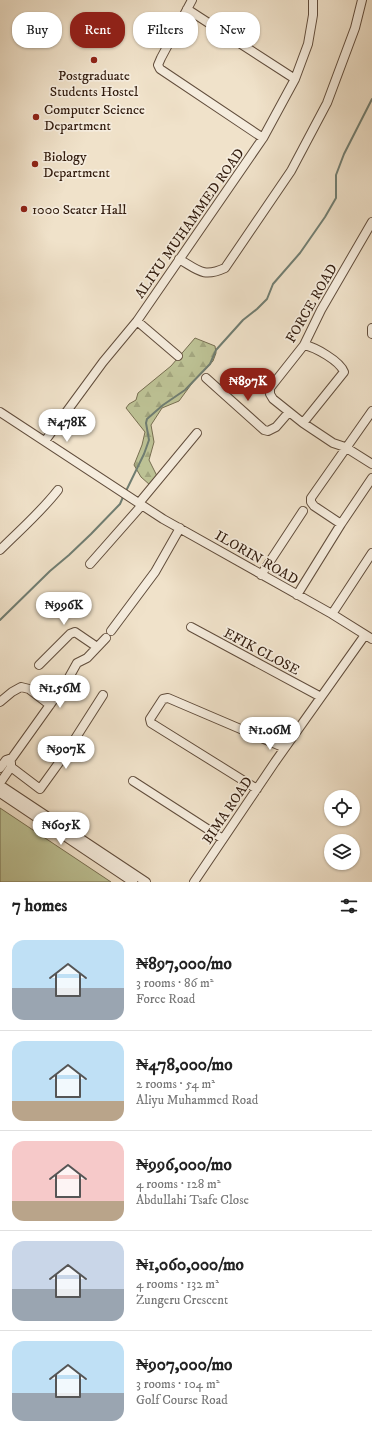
<!DOCTYPE html>
<meta charset="utf-8">
<style>
body{margin:0;font-family:"IM FELL DW Pica",serif;background:#f2f2f2;color:#222;height:100vh;display:flex;flex-direction:column;font-size:15px;white-space:nowrap}
*{box-sizing:border-box;margin:0}
p{font-size:13px;color:#767676}
.icon{flex:none;width:22px;height:22px;fill:none;stroke:currentColor;stroke-width:2;stroke-linecap:round;stroke-linejoin:round}
.map{position:relative;height:882px;overflow:hidden}
.side{display:flex;flex-direction:column;background:#fff;flex:1}
.side>*{flex:none}
.top-card{position:absolute;left:12px;top:12px;width:348px;height:36px;display:flex;gap:8px}
.buttons{position:absolute;left:324px;top:790px;display:grid;gap:8px}
.buttons a{display:grid;place-items:center;width:36px;height:36px;border-radius:50%;background:#fff;box-shadow:0 1px 3px #0004;font-size:20px}
.price{position:absolute;translate:-50% -34px;padding:0 9px;border-radius:14px;background:#fff;color:#222;font-size:13px;line-height:26px;filter:drop-shadow(0 1px 2px #0008)}
.price::after{content:'';position:absolute;left:50%;top:24px;width:12px;height:9px;margin-left:-6px;background:inherit;clip-path:polygon(0 0,100% 0,50% 100%)}
.price.current{background:#8f2418;color:#fff}
ul{padding:0;list-style:none}
li{display:flex;align-items:center;gap:12px;height:100px;padding:0 12px}
li+li{border-top:1px solid #e0e0e0}
li span{display:grid;place-items:center;flex:none;width:112px;height:80px;border-radius:12px;color:#555}
li>.icon{margin-inline-start:auto}
span .icon{width:48px;height:48px;fill:#fffc;stroke-width:1}
li b{font-size:17px}
h2{display:flex;justify-content:space-between;align-items:center;height:48px;padding:0 12px;font-size:17px}
.tag{padding:0 14px;border-radius:16px;background:#fff;box-shadow:0 1px 3px #0004;font-size:14px;line-height:36px}
.tag.current{background:#8f2418;color:#fff}
.map>svg:first-child{display:block}
.green{fill:#bdc295;stroke:#776e51}
.forest{fill:url(#forest-firs);stroke:#776e51}
.lines{fill:none;stroke-linecap:round;stroke-linejoin:round}
.stream{stroke:#707d71;stroke-width:2}
.minor-casing{stroke:#614d3c;stroke-width:10}
.minor{stroke:#f5ecdd;stroke-width:8}
.poi-dot{fill:#8f2418;stroke:#f5ecdd;stroke-width:1.5}
.labels{text-anchor:middle;stroke-width:3.5;stroke-linejoin:round;paint-order:stroke}
.poi-label{font-size:14px;fill:#311b0d;stroke:#f5ecdd;text-anchor:start}
.street-label{font-size:14px;fill:#311b0d;stroke:#f5ecdd}
</style>
<div class="map">
<svg width="372" height="882" viewBox="0 0 372 882">
<defs>
<pattern id="forest-firs" width="22" height="20" patternUnits="userSpaceOnUse"><rect width="22" height="20" fill="#bdc295"/><path d="M5 1l3.5 6h-7zM16 11l3.5 6h-7z" fill="#a3a67f"/></pattern>
</defs>
<rect width="100%" height="100%" fill="#f0e2ca"/>
<filter id="stains"><feTurbulence type="fractalNoise" baseFrequency=".005" numOctaves="4"/><feColorMatrix values="0 0 0 0 .2 0 0 0 0 .09 0 0 0 0 .02 0 0 0 .5 -.17"/></filter>
<radialGradient id="worn" r=".72"><stop offset=".6" stop-color="#630" stop-opacity="0"/><stop offset="1" stop-color="#630" stop-opacity=".3"/></radialGradient>
<path class="green" d="M0 808 111 882H0Z"/>
<path class="forest" d="M195 338 215 346 216 353 213 361 205 370 193 382 179 401 162 408 151 425 154 442 149 460 157 476 150 485 141 477 134 465 142 445 145 432 126 408 129 404 136 400 138 393 171 366Z"/>
<g class="lines">
<path class="stream" d="M126 491 144 454 149 440 146 423 147 419 163 405 185 390 210 364 216 350 243 320 257 309 267 299 273 284 300 253 325 217 336 198V175L344 154 372 99
M0 620 50 571 69 555 91 534 120 504 123 497"/>
<defs>
<path id="minor" d="M192 0 161 58 158 65 160 69 263 138
M187 9 295 79
M372 222 321 310 304 345 270 388V394L273 399 303 423 333 443 345 447 372 464
M179 259C198 270 203 278 225 268L291 171 327 103 355 28 362 0
M137 321 178 356
M372 328V334
M206 378 264 430 268 431 276 427 289 412
M0 412 163 519 332 614 372 639
M303 423 344 372C340 361 315 347 304 345
M45 441 103 362 137 321 263 138 295 79 308 44 313 15V0
M139 503 197 433
M341 524 314 506 311 502V498L372 411
M0 550C20 530 41 512 58 490
M90 564 142 505
M261 575 303 511
M297 595 341 524 372 478
M332 614 372 553
M191 627 321 697
M111 631 155 572 180 528
M39 665 70 634 75 632 97 647
M0 702 12 692 21 687 29 689 50 705
M11 767 40 789 66 753 103 695
M0 768 6 760 12 758 67 681 77 663 87 658 106 638
M133 781 223 839
M0 783 11 767V763
M0 785 146 882
M257 789 151 723 150 719 163 699 168 698 285 748
M0 793 133 882
M194 882 275 762 365 635"/>
</defs>
<use href="#minor" class="minor-casing"/>
<use href="#minor" class="minor"/>
</g>
<g class="poi-dot">
<circle cx="94" cy="60" r="4"/>
<circle cx="36" cy="117" r="4"/>
<circle cx="35" cy="164" r="4"/>
<circle cx="24" cy="209" r="4"/>
</g>
<g class="labels">
<g class="poi-label">
<text x="94" y="80" text-anchor="middle">Postgraduate<tspan x="94" dy="16">Students Hostel</tspan></text>
<text x="44" y="114">Computer Science<tspan x="44" dy="16">Department</tspan></text>
<text x="43" y="161">Biology<tspan x="43" dy="16">Department</tspan></text>
<text x="32" y="214">1000 Seater Hall</text>
</g>
<g class="street-label">
<text transform="translate(189 223) rotate(-55)" y="5">ALIYU MUHAMMED ROAD</text>
<text transform="translate(311 303) rotate(-60)" y="5">FORCE ROAD</text>
<text transform="translate(257 557) rotate(30)" y="5">ILORIN ROAD</text>
<text transform="translate(262 651) rotate(28)" y="5">EFIK CLOSE</text>
<text transform="translate(227 810) rotate(-56)" y="5">BIMA ROAD</text>
</g>
</g>
<rect width="100%" height="100%" filter="url(#stains)"/>
<rect width="100%" height="100%" fill="url(#worn)"/>
</svg>
<div class="buttons">
<a><svg class="icon" aria-label="locate" viewBox="0 0 24 24"><circle cx="12" cy="12" r="6"/><path d="M12 2v4M12 18v4M2 12h4M18 12h4"/></svg></a>
<a><svg class="icon" aria-label="layers" viewBox="0 0 24 24"><path d="M12 4l9 5-9 5-9-5zM3 14l9 5 9-5"/></svg></a>
</div>
<b class="price current" style="left:248px;top:402px">₦897K</b>
<b class="price" style="left:67px;top:443px">₦478K</b>
<b class="price" style="left:64px;top:626px">₦996K</b>
<b class="price" style="left:60px;top:709px">₦1.56M</b>
<b class="price" style="left:270px;top:751px">₦1.06M</b>
<b class="price" style="left:66px;top:770px">₦907K</b>
<b class="price" style="left:61px;top:846px">₦605K</b>
<div class="top-card">
<a class="tag">Buy</a>
<a class="tag current">Rent</a>
<a class="tag">Filters</a>
<a class="tag">New</a>
</div>
</div>
<section class="side">
<h2>7 homes<svg class="icon" aria-label="filters" viewBox="0 0 24 24"><path d="M4 7h16M4 17h16"/><circle cx="9" cy="7" r="2"/><circle cx="15" cy="17" r="2"/></svg></h2>
<ul>
<li><span style="background:linear-gradient(#bfe0f5 60%,#9aa5b1 0)"><svg class="icon" aria-label="home" viewBox="0 0 24 24"><path d="M3 11l9-7 9 7M6 9v11h12V9"/></svg></span><div><b>₦897,000/mo</b><p>3 rooms · 86 m²</p><p>Force Road</p></div></li>
<li><span style="background:linear-gradient(#bfe0f5 75%,#b9a48a 0)"><svg class="icon" aria-label="home" viewBox="0 0 24 24"><path d="M3 11l9-7 9 7M6 9v11h12V9"/></svg></span><div><b>₦478,000/mo</b><p>2 rooms · 54 m²</p><p>Aliyu Muhammed Road</p></div></li>
<li><span style="background:linear-gradient(#f6c9c9 75%,#b9a48a 0)"><svg class="icon" aria-label="home" viewBox="0 0 24 24"><path d="M3 11l9-7 9 7M6 9v11h12V9"/></svg></span><div><b>₦996,000/mo</b><p>4 rooms · 128 m²</p><p>Abdullahi Tsafe Close</p></div></li>
<li><span style="background:linear-gradient(#c9d6e8 60%,#9aa5b1 0)"><svg class="icon" aria-label="home" viewBox="0 0 24 24"><path d="M3 11l9-7 9 7M6 9v11h12V9"/></svg></span><div><b>₦1,060,000/mo</b><p>4 rooms · 132 m²</p><p>Zungeru Crescent</p></div></li>
<li><span style="background:linear-gradient(#bfe0f5 65%,#9aa5b1 0)"><svg class="icon" aria-label="home" viewBox="0 0 24 24"><path d="M3 11l9-7 9 7M6 9v11h12V9"/></svg></span><div><b>₦907,000/mo</b><p>3 rooms · 104 m²</p><p>Golf Course Road</p></div></li>
</ul>
</section>
